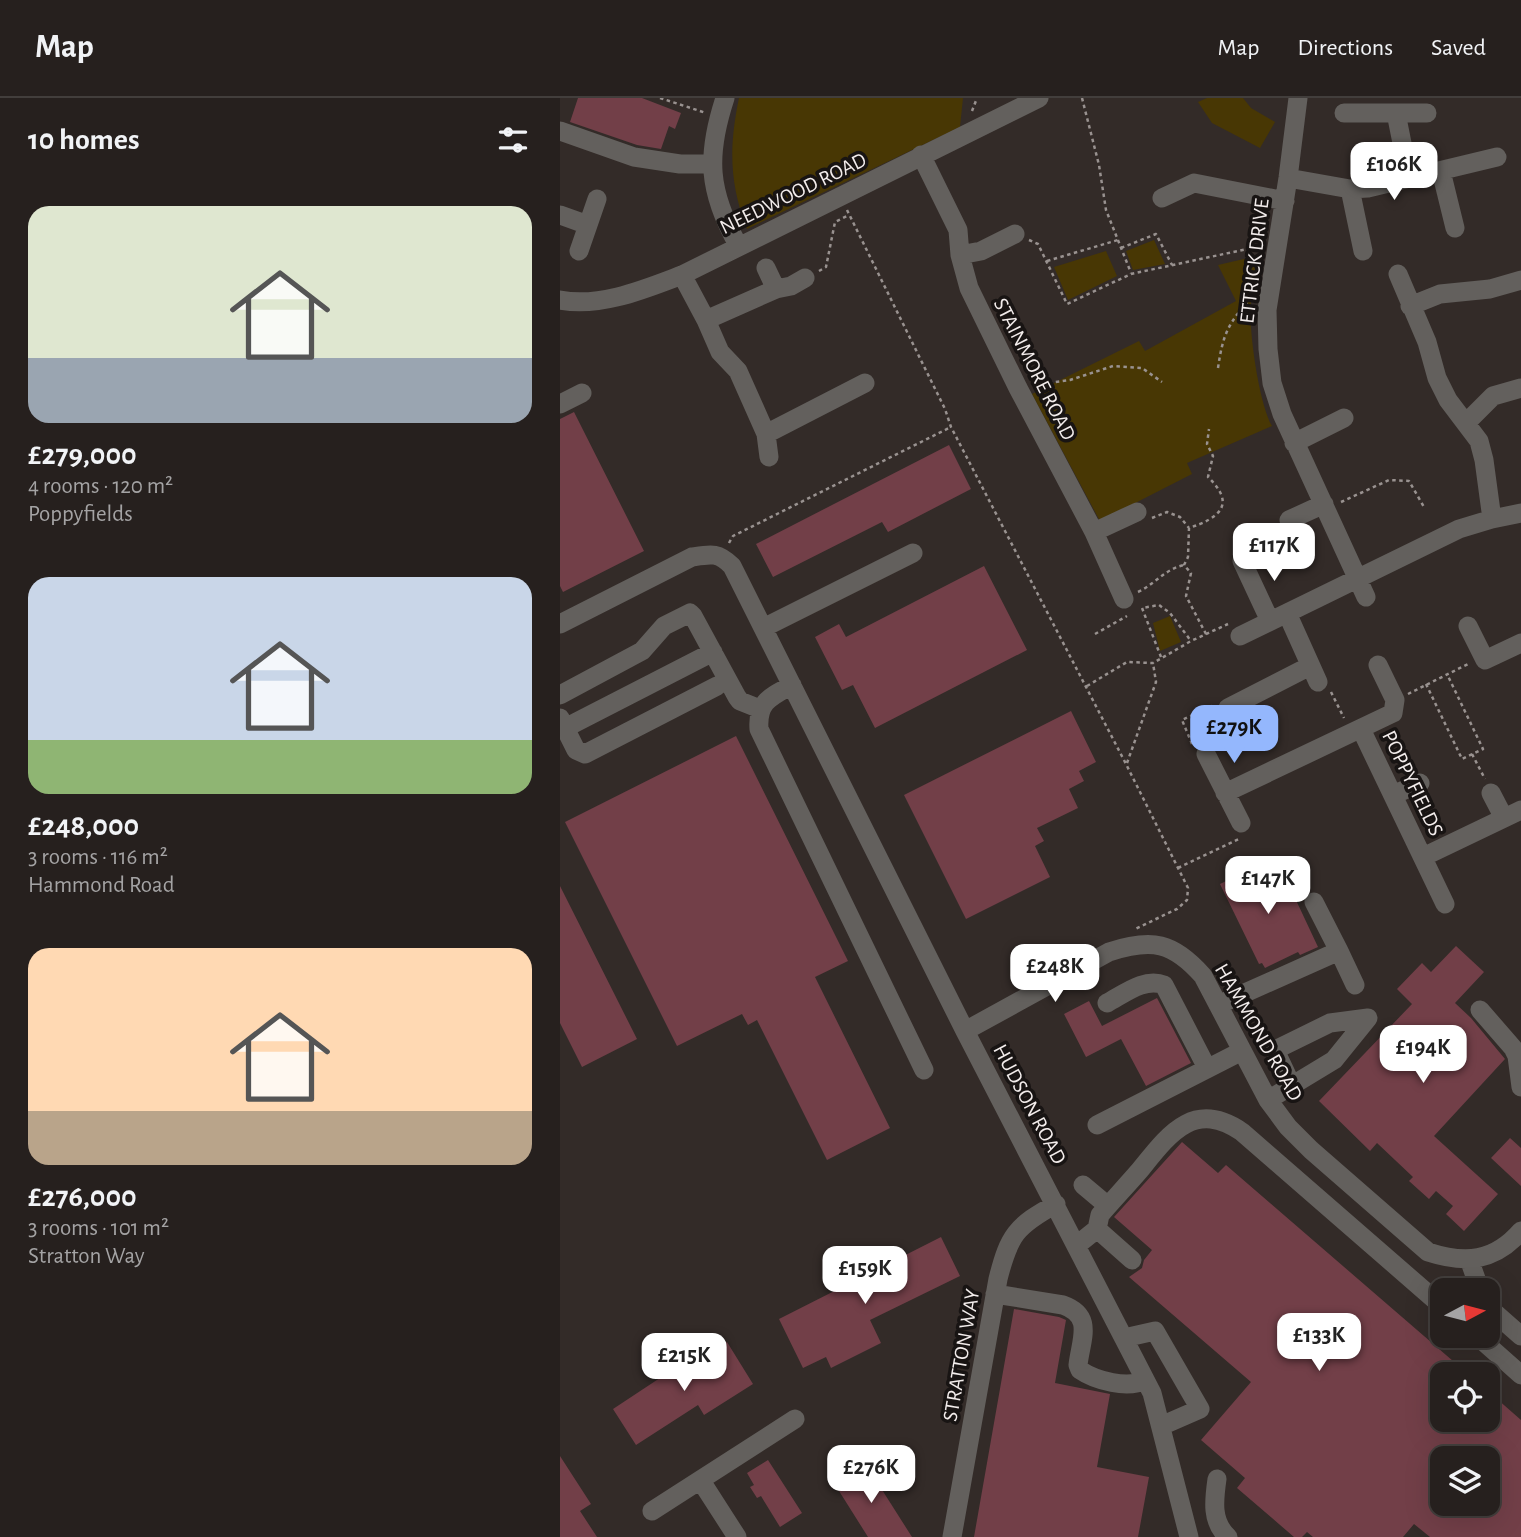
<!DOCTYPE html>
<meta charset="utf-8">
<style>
body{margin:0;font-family:"Alegreya Sans",sans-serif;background:#322d2b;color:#f1f3f6;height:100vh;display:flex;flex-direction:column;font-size:26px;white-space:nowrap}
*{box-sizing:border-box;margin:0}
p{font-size:23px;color:#a4a3a4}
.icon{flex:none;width:38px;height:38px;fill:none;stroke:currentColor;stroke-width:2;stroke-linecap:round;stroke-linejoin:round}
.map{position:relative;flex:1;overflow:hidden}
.panel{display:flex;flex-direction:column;background:#26201e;width:560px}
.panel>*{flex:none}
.needle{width:46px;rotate:83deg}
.tools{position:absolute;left:870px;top:1180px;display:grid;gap:14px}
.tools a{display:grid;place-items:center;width:70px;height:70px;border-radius:14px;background:#26201e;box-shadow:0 7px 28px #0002,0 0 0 2px #423e3c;font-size:35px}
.price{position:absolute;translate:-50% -60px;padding:0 16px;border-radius:14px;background:#fff;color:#222;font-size:23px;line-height:46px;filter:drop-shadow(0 2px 4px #0008)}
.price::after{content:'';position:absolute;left:50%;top:42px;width:21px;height:16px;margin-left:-10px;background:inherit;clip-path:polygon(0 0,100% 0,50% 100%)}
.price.current{background:#94b7fd;color:#111}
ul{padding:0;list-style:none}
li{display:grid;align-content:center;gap:14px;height:371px;padding:0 28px}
li span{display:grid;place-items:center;height:217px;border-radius:21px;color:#555}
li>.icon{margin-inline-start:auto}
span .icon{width:126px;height:126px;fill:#fffc;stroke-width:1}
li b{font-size:30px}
h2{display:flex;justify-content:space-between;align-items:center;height:84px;padding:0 28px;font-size:30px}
header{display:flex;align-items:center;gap:42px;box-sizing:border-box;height:98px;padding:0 35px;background:#26201e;border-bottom:2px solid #423e3c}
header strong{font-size:33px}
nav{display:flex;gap:38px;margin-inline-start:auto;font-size:24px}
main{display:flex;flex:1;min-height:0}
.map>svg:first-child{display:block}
.green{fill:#483704}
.building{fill:#723f48;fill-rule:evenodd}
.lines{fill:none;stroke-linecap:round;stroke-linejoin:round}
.path{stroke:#999290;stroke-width:2.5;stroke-dasharray:3.5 3.5;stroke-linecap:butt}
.minor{stroke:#63605d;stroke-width:19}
.labels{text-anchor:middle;stroke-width:7;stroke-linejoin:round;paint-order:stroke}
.street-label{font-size:21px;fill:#f3edec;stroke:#181413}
</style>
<header>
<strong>Map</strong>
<nav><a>Map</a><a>Directions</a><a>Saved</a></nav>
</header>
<main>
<section class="panel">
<h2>10 homes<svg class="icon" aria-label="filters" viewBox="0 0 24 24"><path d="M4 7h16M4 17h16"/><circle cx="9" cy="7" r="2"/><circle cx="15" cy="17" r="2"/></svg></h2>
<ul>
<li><span style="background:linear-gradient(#dfe7d0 70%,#9aa5b1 0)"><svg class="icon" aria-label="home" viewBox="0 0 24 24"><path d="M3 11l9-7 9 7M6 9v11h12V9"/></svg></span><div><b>£279,000</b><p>4 rooms · 120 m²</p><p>Poppyfields</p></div></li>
<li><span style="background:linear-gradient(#c9d6e8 75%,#8fb573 0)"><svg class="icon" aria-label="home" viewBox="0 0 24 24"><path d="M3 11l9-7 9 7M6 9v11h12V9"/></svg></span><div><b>£248,000</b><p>3 rooms · 116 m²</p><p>Hammond Road</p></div></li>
<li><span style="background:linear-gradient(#ffd9b3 75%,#b9a48a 0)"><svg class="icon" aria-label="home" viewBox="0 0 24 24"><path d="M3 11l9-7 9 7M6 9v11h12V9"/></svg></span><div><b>£276,000</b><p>3 rooms · 101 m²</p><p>Stratton Way</p></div></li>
</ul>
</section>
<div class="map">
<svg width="961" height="1439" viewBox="0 0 961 1439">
<rect width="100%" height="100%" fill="#332b28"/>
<path class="green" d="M179 0H403L400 29 187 131C169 85 169 48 179 0Z
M647 0H683L691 10 715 24 700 50 652 25 638 4Z
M594 142 605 166 573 172 566 153Z
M546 153 557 178 508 202 494 169Z
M701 157C698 173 693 189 691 205 688 230 699 306 712 328L627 365 632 376 540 423 472 296 579 243 585 253 676 203 658 167Z
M610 518 621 544 600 553 593 525Z"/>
<path class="building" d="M18 0H82L121 15 115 31 109 28 101 51 77 47 10 24Z
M14 314 84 453 3 494 0 488V321Z
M389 347 411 391 328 434 322 424 213 479 196 446Z
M424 468 467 552 315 630 293 587 282 592 255 539 279 526 286 539Z
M511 613 536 664 519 673 524 683 509 691 518 710 477 730 484 743 475 748 490 779 406 821 344 697Z
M176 638 288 863 255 879 330 1030 267 1062 197 922 188 927 182 916 117 948 5 724Z
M709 762 729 803 735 800 758 849 740 857 738 854 705 870 702 865 699 866 660 786Z
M0 788 77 941 22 969 0 925Z
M896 848 924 874 895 905 911 920 945 961 874 1038 938 1096 904 1133 886 1116 893 1108 876 1093 869 1101 849 1083 853 1079 817 1045 810 1053 759 1003 852 906 837 891 862 865 871 874Z
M597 900 631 965 586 988 561 941 526 959 504 916 529 903 542 928Z
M950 1040 961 1050V1088L931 1060Z
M622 1044 658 1075 666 1067 908 1276H882V1321H928V1293L961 1322V1439H870L854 1426 843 1439H753L747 1434 742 1439H734L677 1390 685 1380 641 1342 691 1284 569 1179 582 1170 584 1162 592 1152 554 1119ZM882 1360H928V1405H882Z
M381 1139 400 1178 310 1222 321 1245 271 1270 266 1259 243 1270 219 1221Z
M454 1211 499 1219 506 1222 495 1285 550 1296 537 1369 589 1379 578 1439H414Z
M167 1244 193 1286 144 1317 138 1307 76 1347 53 1311 109 1274 111 1278Z
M0 1358 31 1406 20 1413 37 1439H0Z
M208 1362 242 1415 220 1429 201 1398 197 1400 190 1389 194 1387 187 1375Z
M305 1365 352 1439H308L274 1385Z"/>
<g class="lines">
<path class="path" d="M100 0 146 15
M522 0 539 67 546 112 571 175
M412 13 417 0
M287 112 385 311 391 329 566 666 628 790 627 802 617 811 575 831
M469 142 478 146 507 206 571 176 701 148
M561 150 596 136 612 167
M487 163 558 142
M259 173 266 169 275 124 289 117
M658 270C663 236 668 225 692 199
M475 287 510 282 553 268 582 270 602 284
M781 404 829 382 849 383 864 409
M592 420 607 414 620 419 629 430
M169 445 173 438 391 329
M578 494C595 486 605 471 624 467
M535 536 567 518
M646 536 626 498 631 475 624 467 628 459 629 430C659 420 677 407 648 379L653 358 647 346 649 331
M601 559 582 510 599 507 610 515 631 543
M866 586 902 661 923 651 887 576
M527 588 567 564 593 565 631 543 668 526
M771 594 784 620
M848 596 908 566
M632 646 622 622 652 608
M912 656 925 681
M567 665 596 584 593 565
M618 770 679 741"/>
<path class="minor" d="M165 0C146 58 148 93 178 147
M738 0 728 80 707 212 708 251 712 285 722 316 806 499
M784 15H867
M836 15 849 80
M0 33 74 59 120 66H152
M361 57 398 132 400 157 409 190 458 290 534 434 564 501
M881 73 895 130
M728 80 790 91 808 90 937 59
M790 91 803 153
M602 100 634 85 725 103
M0 117 28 127
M19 153 37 101
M400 157 421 153 455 136
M838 176 867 244 877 280 888 302 919 343 924 362 932 421
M122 177 146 222 216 191 206 170
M216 191 231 188 245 180
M0 202C40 210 85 191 122 177L479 0
M850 208 880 196 930 191 961 182
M146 222 160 254 178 273 206 336 305 285
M0 306 22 295
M906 325 933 298 961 290
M206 336 209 359
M734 345 784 320
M729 422 764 406
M534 434 577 414
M682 463 710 523
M727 515 758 584
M0 526 132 459C151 456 158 454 172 468L405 933 592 1295 629 1439
M908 528 925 562 961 545
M203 530 353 455
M680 538 899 431 932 421 961 415
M232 587C210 599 197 604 199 631L364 972
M0 597 82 553 104 528 130 515 133 518 177 599 180 603 200 611
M668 610 750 568
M0 620 5 630 153 554
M5 630 16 652 25 656 157 588
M801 631 885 806
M646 656 681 725
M665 695 833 615 835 602 818 567
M931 695 944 720
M833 697 860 685
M863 759 961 712
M754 804 779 853
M547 905C564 896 585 879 604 887L647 970
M658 907 779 853 795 887
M920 912 953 950 957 958 961 989
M405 933 549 854C592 840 613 844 643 878L708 1002 728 1029 751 1052 868 1154C905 1166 934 1164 961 1133
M708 1002 774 962 808 920 770 925 715 952 732 988
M537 1027 682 953
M523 1087 548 1108
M537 1131 572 1162
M517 1147 537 1131 540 1117C553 1102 567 1087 580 1072 609 1036 634 1001 682 1034L882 1208
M909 1161 920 1192
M435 1196 503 1207C534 1218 521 1241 518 1267L520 1272C536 1283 568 1291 585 1282
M928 1209 961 1238
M916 1237 961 1277
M564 1240 595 1233 640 1311 601 1328
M657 1381C654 1402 651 1424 668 1439
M141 1383 177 1439
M92 1413 235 1321
M392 1439 438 1181C449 1137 456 1128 496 1106"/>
</g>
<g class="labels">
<g class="street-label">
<text transform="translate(233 95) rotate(-26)" y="7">NEEDWOOD ROAD</text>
<text transform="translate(694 163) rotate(-83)" y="7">ETTRICK DRIVE</text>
<text transform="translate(475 271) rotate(63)" y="7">STAINMORE ROAD</text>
<text transform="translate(853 685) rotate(64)" y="7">POPPYFIELDS</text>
<text transform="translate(699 934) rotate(60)" y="7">HAMMOND ROAD</text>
<text transform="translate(470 1006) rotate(62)" y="7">HUDSON ROAD</text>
<text transform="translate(401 1257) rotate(-80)" y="7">STRATTON WAY</text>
</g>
</g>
</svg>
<div class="tools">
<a><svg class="needle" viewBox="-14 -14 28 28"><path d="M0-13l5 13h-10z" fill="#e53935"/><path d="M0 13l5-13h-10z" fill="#a4a3a4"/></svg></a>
<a><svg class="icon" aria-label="locate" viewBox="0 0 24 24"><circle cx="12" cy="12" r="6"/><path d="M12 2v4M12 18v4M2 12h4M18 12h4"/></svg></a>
<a><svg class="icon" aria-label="layers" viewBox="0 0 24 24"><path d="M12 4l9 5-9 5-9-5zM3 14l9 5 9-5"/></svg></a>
</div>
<b class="price" style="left:834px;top:104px">£106K</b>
<b class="price" style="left:714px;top:485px">£117K</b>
<b class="price current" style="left:674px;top:667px">£279K</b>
<b class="price" style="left:708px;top:818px">£147K</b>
<b class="price" style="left:495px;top:906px">£248K</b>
<b class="price" style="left:863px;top:987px">£194K</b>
<b class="price" style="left:305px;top:1208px">£159K</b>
<b class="price" style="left:759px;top:1275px">£133K</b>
<b class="price" style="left:124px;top:1295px">£215K</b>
<b class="price" style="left:311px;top:1407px">£276K</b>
</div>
</main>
